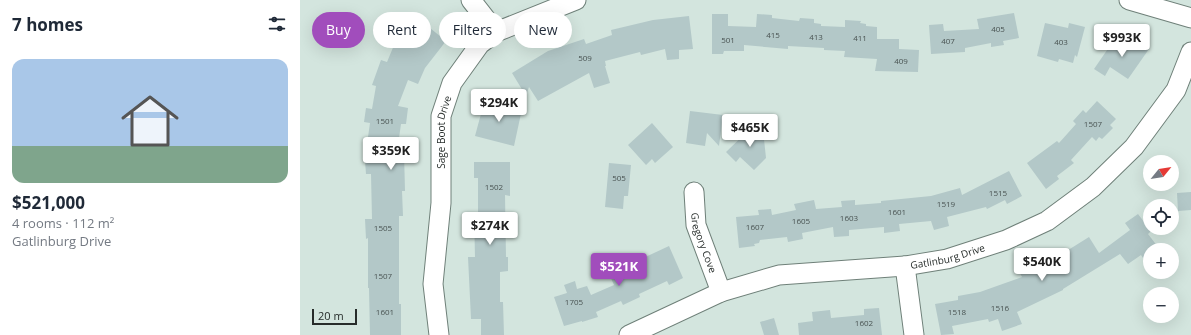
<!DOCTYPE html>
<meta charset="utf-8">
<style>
body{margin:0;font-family:"Open Sans",sans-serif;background:#f6f6f7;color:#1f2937;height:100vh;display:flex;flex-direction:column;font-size:15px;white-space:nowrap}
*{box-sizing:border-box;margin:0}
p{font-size:13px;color:#747a83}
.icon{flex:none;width:22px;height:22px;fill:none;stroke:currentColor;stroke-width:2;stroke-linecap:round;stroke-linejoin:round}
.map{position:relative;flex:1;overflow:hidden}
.sheet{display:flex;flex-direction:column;background:#fff;width:300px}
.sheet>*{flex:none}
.banner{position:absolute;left:12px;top:12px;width:380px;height:36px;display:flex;gap:8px}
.needle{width:26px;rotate:60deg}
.controls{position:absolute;left:843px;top:155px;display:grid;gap:8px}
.controls a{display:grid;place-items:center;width:36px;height:36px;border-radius:50%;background:#fff;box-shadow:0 4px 16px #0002;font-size:20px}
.scale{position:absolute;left:12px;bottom:10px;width:45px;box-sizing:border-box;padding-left:4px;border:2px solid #262c2a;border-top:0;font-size:11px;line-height:14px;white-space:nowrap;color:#262c2a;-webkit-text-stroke:3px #d3e5de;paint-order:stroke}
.price{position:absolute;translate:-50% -34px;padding:0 9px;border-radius:4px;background:#fff;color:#222;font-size:13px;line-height:26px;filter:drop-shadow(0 1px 2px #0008)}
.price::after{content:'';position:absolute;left:50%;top:24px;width:12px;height:9px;margin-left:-6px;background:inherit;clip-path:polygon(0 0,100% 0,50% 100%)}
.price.current{background:#a14dbc;color:#fff}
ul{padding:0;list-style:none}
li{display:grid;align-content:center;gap:8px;height:212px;padding:0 12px}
li span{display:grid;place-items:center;height:124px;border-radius:12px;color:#555}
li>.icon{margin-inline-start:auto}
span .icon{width:72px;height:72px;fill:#fffc;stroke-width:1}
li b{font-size:17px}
h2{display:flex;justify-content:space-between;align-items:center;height:48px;padding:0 12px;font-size:17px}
.tag{padding:0 14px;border-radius:18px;background:#fff;box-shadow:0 4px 16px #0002;font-size:14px;line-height:36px}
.tag.current{background:#a14dbc;color:#fff}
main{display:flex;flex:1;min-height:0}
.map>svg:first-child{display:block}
.building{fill:#b3c8c8}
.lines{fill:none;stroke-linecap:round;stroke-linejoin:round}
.minor-casing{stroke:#6f8079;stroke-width:21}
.minor{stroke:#fff;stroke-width:19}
.labels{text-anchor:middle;stroke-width:3;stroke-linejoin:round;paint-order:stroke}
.number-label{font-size:8px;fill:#495352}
.street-label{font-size:10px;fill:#262c2a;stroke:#d3e5de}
</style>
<main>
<section class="sheet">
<h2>7 homes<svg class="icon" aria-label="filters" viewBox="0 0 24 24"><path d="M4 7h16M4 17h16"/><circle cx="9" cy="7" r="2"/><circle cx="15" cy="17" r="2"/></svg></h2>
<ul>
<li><span style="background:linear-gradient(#a9c7e8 70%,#7fa58c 0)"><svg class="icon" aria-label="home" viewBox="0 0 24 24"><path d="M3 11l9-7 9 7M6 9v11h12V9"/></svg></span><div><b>$521,000</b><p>4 rooms · 112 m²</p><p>Gatlinburg Drive</p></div></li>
</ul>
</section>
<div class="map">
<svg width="891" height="335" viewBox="0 0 891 335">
<rect width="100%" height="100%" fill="#d3e5de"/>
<path class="building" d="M714 13 719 38 703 41 704 45 691 47V43L665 48V52L631 54 629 25 643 24 644 31 679 29 677 19Z
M412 14H428V26L456 27 457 14 472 15V18L499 21 500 18 514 19V23L521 24V26L545 27V20L561 21 560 23 566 24V26L577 27V39H599V49L619 50 618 72 575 71 577 59 544 57 545 51 524 50V48L488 46V49L444 45V51H424L423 54H412Z
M389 16 393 49 379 50V59L367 60 365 49 341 55 340 52 305 61 306 66H305L310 83 294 88 289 73 238 101 229 87 226 96 212 73 248 51 284 39 286 44 312 35 311 30 353 20Z
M108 20 125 34 130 28 146 41 125 68 118 84 108 80 98 106 108 108 106 124H101L97 152H104L105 191H102L103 216H99V304H101V335H70L69 288H68V238L66 239 65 219H72L71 174H66L65 161H71V137H68L70 123 64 122 66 108 72 109 76 86 72 85 81 60 87 62 97 38 95 36Z
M745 23 768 28 769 23 785 27 777 57 775 55 773 63 759 59 758 62 737 56Z
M816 37 831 47 836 40 849 49 828 79 810 67 805 76 794 69Z
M185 99 222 109 214 146 175 136Z
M797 101 816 119 810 125 813 128 802 139 799 137 796 141 792 137 771 160 774 163 757 176 759 179 746 189 727 163 757 141 759 143 776 124 773 121 783 110 786 113Z
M390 111 423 115 419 146 407 133 405 146 386 143Z
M352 123 373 147 355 163 352 159 346 165 328 145Z
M456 123 463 130 466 158 454 170 440 157 436 162 426 152Z
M174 162H210V196L205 195 206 257H208V271L200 272V302H203L204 335H181V319H171L168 257H175L174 212H178V178H174Z
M309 163 331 165 328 196H324L323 209 305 207Z
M709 171 722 196 707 204 705 200 687 209 686 207 647 217 649 226 634 230 631 221 599 224 600 231 584 233V227L549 230V236L534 237 533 227 502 233 503 239 488 242 487 237 460 240 459 243 454 244 455 246 439 248 436 217 459 215 458 210 471 209 472 215 496 210 494 204 514 200 516 209 542 207 541 201 555 200V205L581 203V201L631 196 660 188 662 195Z
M891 192V210L878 211 877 193Z
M838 214 851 231 848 234 858 247 854 250H850V253L843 258 841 255 828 264 820 254 763 289V290L717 312 722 324 702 331 698 319 689 322 688 319 652 326 654 334 641 335 635 304 658 300V296L680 292 722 277 720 273 735 266 739 274 761 263 757 257 789 237 799 253 830 230 825 223Z
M369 246 383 278 369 285 367 281 339 294 340 297 323 305 321 301 296 312 298 317 282 322V321L264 326 254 297 267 293 264 285 275 281 277 289 287 286 291 295 314 285 309 274Z
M579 308 582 335H499L498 323 513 321 512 312 530 310 531 318 564 315V309Z
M474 318 479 335H464L460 322Z"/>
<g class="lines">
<defs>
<g id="minor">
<path d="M171 0 196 32"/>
<path d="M829 0 891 18"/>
<path id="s1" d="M394 192 396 225 421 292"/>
<path d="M605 266 614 335"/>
<path id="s2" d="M139 335 133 284 141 203V116L152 83 180 44 196 32 276 0"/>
<path id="s3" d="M329 335 421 292 479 275 605 266 647 259 706 240 747 221 793 187 834 147 876 90 891 52"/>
</g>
</defs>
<use href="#minor" class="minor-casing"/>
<use href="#minor" class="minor"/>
</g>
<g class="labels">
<g class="number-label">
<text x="698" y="32">405</text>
<text x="473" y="38">415</text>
<text x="516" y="40">413</text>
<text x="560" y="41">411</text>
<text x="428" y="43">501</text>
<text x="648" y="44">407</text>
<text x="761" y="45">403</text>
<text x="285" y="61">509</text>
<text x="601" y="64">409</text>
<text x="85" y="124">1501</text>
<text x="793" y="127">1507</text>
<text x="319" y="181">505</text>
<text x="194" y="190">1502</text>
<text x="698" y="196">1515</text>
<text x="646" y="207">1519</text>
<text x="597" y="215">1601</text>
<text x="549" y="221">1603</text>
<text x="501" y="224">1605</text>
<text x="455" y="230">1607</text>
<text x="83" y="231">1505</text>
<text x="83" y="279">1507</text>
<text x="274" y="305">1705</text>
<text x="700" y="311">1516</text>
<text x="85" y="315">1601</text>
<text x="657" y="315">1518</text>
<text x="564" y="326">1602</text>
</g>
<g class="street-label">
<text dy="4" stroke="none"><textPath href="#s2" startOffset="204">Sage Boot Drive</textPath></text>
<text dy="4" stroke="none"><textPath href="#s1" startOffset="52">Gregory Cove</textPath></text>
<text dy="4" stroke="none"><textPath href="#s3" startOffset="332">Gatlinburg Drive</textPath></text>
</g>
</g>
</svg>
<div class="controls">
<a><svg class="needle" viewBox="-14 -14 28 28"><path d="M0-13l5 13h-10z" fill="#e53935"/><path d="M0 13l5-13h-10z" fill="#747a83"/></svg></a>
<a><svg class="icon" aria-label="locate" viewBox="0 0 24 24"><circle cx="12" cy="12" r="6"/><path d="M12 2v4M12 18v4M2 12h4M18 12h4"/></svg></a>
<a>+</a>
<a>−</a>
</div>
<div class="scale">20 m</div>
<b class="price" style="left:822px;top:58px">$993K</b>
<b class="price" style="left:199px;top:123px">$294K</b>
<b class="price" style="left:450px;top:148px">$465K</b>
<b class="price" style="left:91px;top:171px">$359K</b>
<b class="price" style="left:190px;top:246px">$274K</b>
<b class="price" style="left:742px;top:282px">$540K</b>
<b class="price current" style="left:319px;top:287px">$521K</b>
<div class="banner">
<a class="tag current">Buy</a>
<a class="tag">Rent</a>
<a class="tag">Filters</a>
<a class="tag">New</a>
</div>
</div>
</main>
